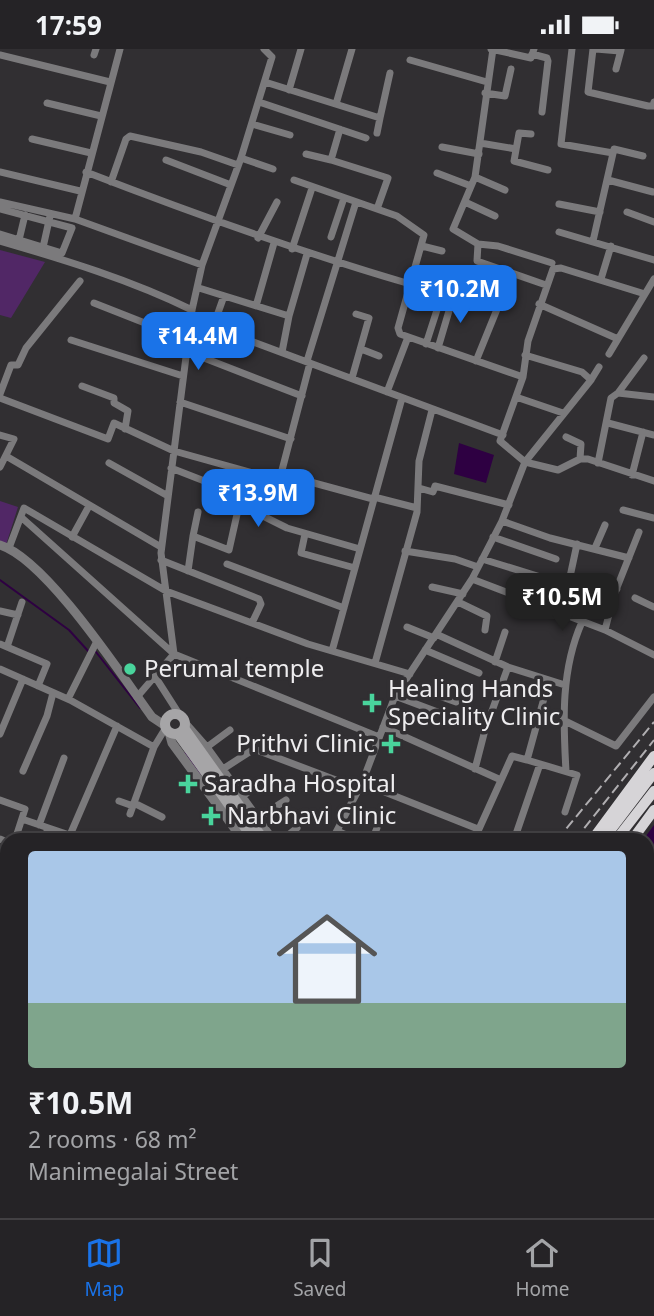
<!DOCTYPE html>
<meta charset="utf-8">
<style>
body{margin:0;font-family:"Noto Sans",sans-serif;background:#2d2b2e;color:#f1f3f6;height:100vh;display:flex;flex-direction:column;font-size:26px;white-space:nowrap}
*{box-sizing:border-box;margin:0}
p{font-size:23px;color:#a3a4a7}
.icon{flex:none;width:38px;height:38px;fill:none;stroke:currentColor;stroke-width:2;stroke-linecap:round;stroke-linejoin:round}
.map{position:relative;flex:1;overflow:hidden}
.drawer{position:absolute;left:0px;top:784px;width:654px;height:385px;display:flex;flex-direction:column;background:#252326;border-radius:21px 21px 0 0;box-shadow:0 4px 10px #0003,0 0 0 2px #424043}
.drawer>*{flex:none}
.price{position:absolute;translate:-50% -60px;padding:0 16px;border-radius:14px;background:#1a73e8;color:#fff;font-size:23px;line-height:46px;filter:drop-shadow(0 2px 4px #0008)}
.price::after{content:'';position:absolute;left:50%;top:42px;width:21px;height:16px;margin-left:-10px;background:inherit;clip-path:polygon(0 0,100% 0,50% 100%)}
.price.current{background:#222;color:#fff}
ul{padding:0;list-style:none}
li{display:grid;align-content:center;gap:14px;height:371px;padding:0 28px}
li+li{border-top:2px solid #424043}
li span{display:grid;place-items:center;height:217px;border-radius:7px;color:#555}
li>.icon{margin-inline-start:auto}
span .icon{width:126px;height:126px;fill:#fffc;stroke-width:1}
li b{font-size:30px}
.status{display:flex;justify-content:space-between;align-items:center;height:49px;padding:0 35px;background:#252326;direction:ltr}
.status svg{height:19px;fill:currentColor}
.tab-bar{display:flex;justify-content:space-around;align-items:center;height:98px;border-top:2px solid #424043;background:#252326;font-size:19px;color:#a3a4a7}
.tab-bar a{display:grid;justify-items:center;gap:4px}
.tab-bar .current{color:#1a73e8}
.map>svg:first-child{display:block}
.green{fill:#512766}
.water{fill:#2e0042}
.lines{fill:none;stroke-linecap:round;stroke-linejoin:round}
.stream{stroke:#2e0042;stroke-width:2}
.minor{stroke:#7b7a7c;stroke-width:7}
.tertiary{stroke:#7b7a7c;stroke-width:9}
.secondary{stroke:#a6a5a7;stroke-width:10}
.trunk{stroke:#d6d4d7;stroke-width:10}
.rail{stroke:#b0aeb1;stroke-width:2;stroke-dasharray:10 5;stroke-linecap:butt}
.poi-dot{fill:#49d49c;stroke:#312f32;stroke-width:2.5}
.labels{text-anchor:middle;stroke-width:7;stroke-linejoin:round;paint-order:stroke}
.poi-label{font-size:24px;fill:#eeedef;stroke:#312f32;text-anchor:start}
</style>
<div class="status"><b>17:59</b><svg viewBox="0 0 49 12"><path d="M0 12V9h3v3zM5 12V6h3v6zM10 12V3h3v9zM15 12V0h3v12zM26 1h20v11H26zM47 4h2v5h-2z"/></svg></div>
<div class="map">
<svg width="654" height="1169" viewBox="0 0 654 1169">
<rect width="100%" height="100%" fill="#312f32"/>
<path class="green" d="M0 201 45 213 11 269 0 266Z
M0 452 18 458 6 496 0 494Z
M164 1162 162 1169H125L98 1163Z"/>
<path class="water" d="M459 394 494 406 486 434 454 425Z
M654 776V886L648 879V791H643Z"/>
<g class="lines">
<path class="stream" d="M0 531 69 581 89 603
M96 603 140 659
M185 704 200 725"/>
<path class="minor" d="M491 0 531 9 534 0
M493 0 475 128 453 180 478 195 477 212 546 236
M572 0 561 95 613 104
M593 0 588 43 648 57H653L654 53
M596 0 620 2
M532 5 547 9 548 12 542 63
M0 6 110 33
M94 6 96 0
M410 11 487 33
M616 20 621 1
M265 33 380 69 390 24
M289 41 301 0
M485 44 505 47 511 20
M259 53 366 89
M47 54 101 67
M336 55 352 0
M252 75 290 86
M340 80 331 111 388 129 377 160
M377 84 380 69
M531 85 519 84 514 112 548 121
M32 90 91 104
M480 94 516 100
M442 98 479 105
M306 105 331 111
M241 109 273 120
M166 111 231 136
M0 123 80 142
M86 123C192 164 300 203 410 235
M437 124 471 137
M475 128 505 141
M294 131 397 167 424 186 398 279 400 285 523 328
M608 131 653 143
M111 133 126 90 130 87 201 103 238 116
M0 153 75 170 202 216
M465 153 495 167
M559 155 600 163
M0 160 72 179 62 204 0 185
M627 163 654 173
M75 170 120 0
M559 183 654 211
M331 188 344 149
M258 189 277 153
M19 191 25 166
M0 192C65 211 131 231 192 261
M593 192 614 100 643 107
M478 195 498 197 552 214
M422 197 442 202
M292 200 312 139
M42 203 50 167
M601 230 611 197
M199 239 289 267 307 205
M224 247 213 278 503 386
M94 254 188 291
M539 255 618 290 654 230
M256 257 274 194
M71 291 183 327
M426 295 446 233
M438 299 454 245
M361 300 379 307
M186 302 302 347
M282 303 289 267
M609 305 618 290
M525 306 582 323 591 331 525 413 558 421 580 410H588L654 432
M307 312 356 153
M476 312 502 248
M310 314 281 425 373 450
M352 329 369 269 356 265
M591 331 599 318
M82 337 114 349V354L128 362 125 380
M387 343 408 288
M618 344 644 309
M0 345 11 316H18L26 299 80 232
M516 348 563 364
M0 349 108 390 114 374 174 402 256 425
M180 353 291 390
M608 374 654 386
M0 386 14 390 0 418
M566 388 581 395 580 410
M6 407 161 498
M109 414 168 447
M598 414 611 349 618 344 654 348
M171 419 230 442 253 462 287 479 360 500
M632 426 643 383
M419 439 433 443 435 437 509 456
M374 448 417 459
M623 461 654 469
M21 468 174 605 379 688
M502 472 550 489 629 509
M305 485 301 504 355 519
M193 487 198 463
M72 488 89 457
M493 488 556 510
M9 499 24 459 166 542 308 595 410 625
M595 499 605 476
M405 502 455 510 478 518
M482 510 547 530
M161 511 259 550 261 555 252 574
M227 515 344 559
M188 522 193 487 229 501 240 452
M573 527 617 540
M472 530 605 581 654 606
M432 538 463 545
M635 549 654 558
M458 553 487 567 485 581
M0 562 18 566
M562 565 577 495
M407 578 434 589
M605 581 614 546 639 483
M436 585 508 618 565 636
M0 595 47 615 38 637
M7 598 22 553
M425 601 479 624
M332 602 402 349
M495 613 505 583
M375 614 417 463 419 412 432 361
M0 620 70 651 154 698
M156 629 179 665
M549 631 527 711 577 726 565 763
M403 634 456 653
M395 647 451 668
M137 648 174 605 161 504 192 261 202 216 241 109 272 8 264 0
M68 650 97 592
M563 671 616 697 654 648
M185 673 207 698 274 791
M383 678 501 731
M0 685 23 630
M207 698 230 681
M223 720 254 700 357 739
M475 720 485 681 508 618
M23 722 47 667 53 644
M566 722C563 671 561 620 582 573
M362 734 478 780
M243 747 266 730
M0 751 25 760 15 791
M119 752 133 757
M134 754 162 768
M130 765 154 698 165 680
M258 769 286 751
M22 770 84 791
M39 776 64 709
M337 782 358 791
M70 786 117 677
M0 790 7 793
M44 791 48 779
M123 791H125
M282 791 297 779
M332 791 362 734 395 647 472 530 502 472 525 413 500 392 523 328 528 292 553 220 561 219 645 245
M372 791 377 779
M474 791 512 707 527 711
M514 791 540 715
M0 838 7 817
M648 945 654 950
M648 977 654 969
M0 978 7 980
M648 998 654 1001
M648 1048 654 1052
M0 1051 7 1029
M0 1090 7 1088
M7 1126 1 1145 7 1151
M39 1162 55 1169
M529 1162 553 1165
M178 1163V1162
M89 1169 92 1162
M163 1169 164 1162
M197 1169 199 1162
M454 1169 460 1162
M471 1169 476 1162
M502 1169 508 1162"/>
<path class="tertiary" d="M0 496C46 510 122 627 152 668L164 676
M169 683 172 694 243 791
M0 1051 7 1054
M648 1129 654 1133
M243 1169 244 1162"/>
<path class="secondary" d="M165 675a10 10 0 1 1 20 0a10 10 0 1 1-20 0Z
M184 679 264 791
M178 685 254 791
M648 1090 654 1093"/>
<path class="trunk" d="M592 791 654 707
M603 791 654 724
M616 791 654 742
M632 791 654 761
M310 1169 315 1162
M334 1169 340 1162
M368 1169 373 1162"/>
<path class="rail" d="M557 791 654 673
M575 791 654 691
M292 1169 297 1162"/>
</g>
<g class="poi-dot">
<circle cx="130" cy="620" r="7"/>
<path d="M368.5 643.5h7v7h7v7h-7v7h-7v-7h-7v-7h7z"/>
<path d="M387.5 684.5h7v7h7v7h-7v7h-7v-7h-7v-7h7z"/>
<path d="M184.5 724.5h7v7h7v7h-7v7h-7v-7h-7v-7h7z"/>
<path d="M207.5 756.5h7v7h7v7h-7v7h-7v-7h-7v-7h7z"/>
</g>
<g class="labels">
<g class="poi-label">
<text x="144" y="628">Perumal temple</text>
<text x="388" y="648">Healing Hands<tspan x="388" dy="28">Speciality Clinic</tspan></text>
<text x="375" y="703" text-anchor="end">Prithvi Clinic</text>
<text x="204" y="743">Saradha Hospital</text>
<text x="227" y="775">Narbhavi Clinic</text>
</g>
</g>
</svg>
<b class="price" style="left:460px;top:276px">₹10.2M</b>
<b class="price" style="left:198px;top:323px">₹14.4M</b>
<b class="price" style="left:258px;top:480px">₹13.9M</b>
<b class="price current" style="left:562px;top:584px">₹10.5M</b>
<section class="drawer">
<ul>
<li><span style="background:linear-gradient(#a9c7e8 70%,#7fa58c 0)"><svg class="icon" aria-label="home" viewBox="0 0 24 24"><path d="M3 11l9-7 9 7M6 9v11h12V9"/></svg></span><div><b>₹10.5M</b><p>2 rooms · 68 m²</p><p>Manimegalai Street</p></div></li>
</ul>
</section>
</div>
<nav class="tab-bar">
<a class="current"><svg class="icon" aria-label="map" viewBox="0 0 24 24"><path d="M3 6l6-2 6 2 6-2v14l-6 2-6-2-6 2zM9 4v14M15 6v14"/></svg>Map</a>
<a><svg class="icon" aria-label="saved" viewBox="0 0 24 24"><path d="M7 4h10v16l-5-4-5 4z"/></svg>Saved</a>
<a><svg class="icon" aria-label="home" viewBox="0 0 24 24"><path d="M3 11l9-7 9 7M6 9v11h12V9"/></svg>Home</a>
</nav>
